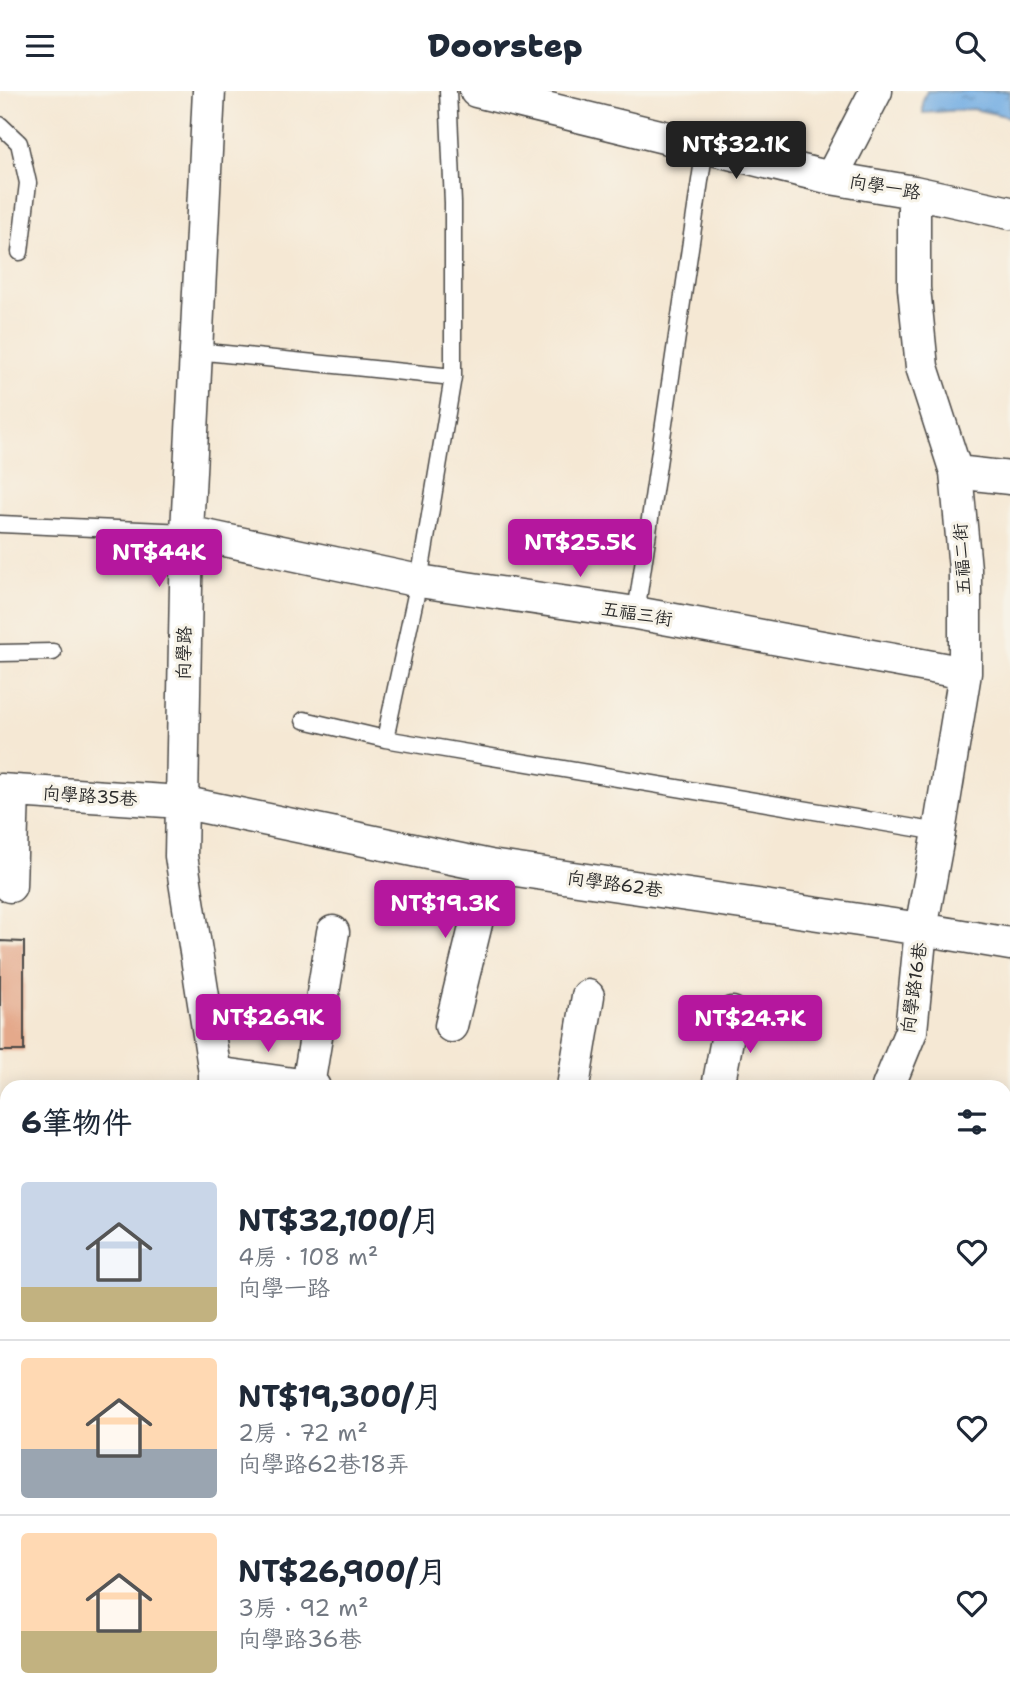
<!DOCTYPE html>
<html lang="zh-TW">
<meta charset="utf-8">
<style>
body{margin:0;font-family:"Shantell Sans","LXGW WenKai TC",sans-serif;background:#f6f6f7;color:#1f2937;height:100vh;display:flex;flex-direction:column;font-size:26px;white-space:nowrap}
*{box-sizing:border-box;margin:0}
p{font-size:23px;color:#747a83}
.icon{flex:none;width:38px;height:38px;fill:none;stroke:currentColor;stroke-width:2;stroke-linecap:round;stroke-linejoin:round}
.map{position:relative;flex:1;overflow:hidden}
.panel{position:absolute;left:0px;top:989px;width:1012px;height:625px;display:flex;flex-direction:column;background:#fff;border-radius:21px 21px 0 0;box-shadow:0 4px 18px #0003}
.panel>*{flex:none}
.price{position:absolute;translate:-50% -60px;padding:0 16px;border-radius:7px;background:#b5179e;color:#fff;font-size:23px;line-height:46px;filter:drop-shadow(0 2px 4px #0008)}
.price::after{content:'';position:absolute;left:50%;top:42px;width:21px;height:16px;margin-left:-10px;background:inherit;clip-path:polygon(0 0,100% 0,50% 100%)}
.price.active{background:#222;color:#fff}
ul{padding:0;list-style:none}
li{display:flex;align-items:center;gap:21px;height:175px;padding:0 21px}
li+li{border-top:2px solid #e0e1e3}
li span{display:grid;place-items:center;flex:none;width:196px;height:140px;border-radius:7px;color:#555}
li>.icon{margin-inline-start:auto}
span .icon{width:84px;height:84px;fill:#fffc;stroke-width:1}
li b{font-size:30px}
h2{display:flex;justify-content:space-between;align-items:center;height:84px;padding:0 21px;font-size:30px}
header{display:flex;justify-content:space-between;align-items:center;height:91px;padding:0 21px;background:#fff;font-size:32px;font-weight:800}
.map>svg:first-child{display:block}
.water{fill:url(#water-ripples);stroke:#4f6c87;stroke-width:2}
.building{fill:#e4a98b}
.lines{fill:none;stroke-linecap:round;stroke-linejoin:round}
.service-casing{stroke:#494744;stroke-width:19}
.minor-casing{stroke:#494744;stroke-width:35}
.tertiary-casing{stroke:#494744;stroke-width:42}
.service{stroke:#fff;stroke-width:16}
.minor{stroke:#fff;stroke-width:32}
.tertiary{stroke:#fff;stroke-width:38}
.labels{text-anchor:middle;stroke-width:6;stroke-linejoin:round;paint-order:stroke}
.street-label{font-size:18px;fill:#2b2b2b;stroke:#f7f3e8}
</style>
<header><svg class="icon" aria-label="menu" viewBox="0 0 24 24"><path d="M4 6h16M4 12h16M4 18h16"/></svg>Doorstep<svg class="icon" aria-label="search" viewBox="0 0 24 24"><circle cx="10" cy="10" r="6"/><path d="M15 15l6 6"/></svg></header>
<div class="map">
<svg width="1010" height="1613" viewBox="0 0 1010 1613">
<defs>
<pattern id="water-ripples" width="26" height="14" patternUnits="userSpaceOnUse" patternTransform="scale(1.75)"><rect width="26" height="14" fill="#73ade3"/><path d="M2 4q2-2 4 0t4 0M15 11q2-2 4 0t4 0" fill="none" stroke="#5f8db8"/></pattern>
</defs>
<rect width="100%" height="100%" fill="#f7f3e8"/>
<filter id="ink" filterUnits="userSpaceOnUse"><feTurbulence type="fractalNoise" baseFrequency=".0143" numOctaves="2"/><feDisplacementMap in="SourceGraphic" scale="14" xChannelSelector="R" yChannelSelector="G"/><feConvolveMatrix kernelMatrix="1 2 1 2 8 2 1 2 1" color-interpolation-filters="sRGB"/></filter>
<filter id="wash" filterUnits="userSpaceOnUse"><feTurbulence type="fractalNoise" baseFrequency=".00686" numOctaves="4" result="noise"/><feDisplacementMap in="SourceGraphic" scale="28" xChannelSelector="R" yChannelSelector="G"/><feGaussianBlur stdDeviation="1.57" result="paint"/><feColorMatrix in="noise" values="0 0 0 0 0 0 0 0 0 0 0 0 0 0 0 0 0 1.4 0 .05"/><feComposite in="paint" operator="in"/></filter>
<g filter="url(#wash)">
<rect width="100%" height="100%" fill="#f5e8d4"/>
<path class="water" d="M927 0H1010V26L973 18 923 22V9Z"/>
<g id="blocks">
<path class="building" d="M0 850 24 851V960H0Z
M133 1606H184L179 1613H129Z
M277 1606H353L347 1613H272Z
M458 1606H533V1613H457Z"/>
</g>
</g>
<g filter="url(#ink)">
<use href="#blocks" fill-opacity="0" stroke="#494744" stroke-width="2"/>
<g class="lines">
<defs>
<path id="service" d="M0 34 19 52 28 92 20 161
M196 260 453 286
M0 433 187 441
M636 522 705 56
M0 562 53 561
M304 629 385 648 939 741
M385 648 419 490 453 286V112L448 0"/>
<path id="minor" d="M209 0 187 441 181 765 215 982V996
M476 0 831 87 914 101 1010 122
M831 87 876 0
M956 381 1010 387
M187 441 419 490 636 522 965 582
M0 699 181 711 490 775 921 838 1010 853
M10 795 13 700
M451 935 490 775
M215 982 314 996
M308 995 333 841
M573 996 588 905
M718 996 732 922
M888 996 911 940 921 838 939 741 965 582V478L956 381 922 276 914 197V101
M1004 1139 1010 1140
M1004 1366 1010 1368
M105 1613 110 1606
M381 1613 382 1606
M546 1613V1606"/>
<path id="tertiary" d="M0 1435 7 1437
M898 1606 908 1613"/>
</defs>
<use href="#service" class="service-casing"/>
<use href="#minor" class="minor-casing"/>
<use href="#tertiary" class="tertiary-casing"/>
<use href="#service" class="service"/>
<use href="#minor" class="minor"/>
<use href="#tertiary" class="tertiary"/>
</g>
</g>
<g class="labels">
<g class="street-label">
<text transform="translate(885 96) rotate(10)" y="6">向學一路</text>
<text transform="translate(962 468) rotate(-93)" y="6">五福二街</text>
<text transform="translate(637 523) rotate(9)" y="6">五福三街</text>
<text transform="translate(184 562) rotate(-89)" y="6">向學路</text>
<text transform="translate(90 705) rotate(4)" y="6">向學路35巷</text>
<text transform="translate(615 793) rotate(8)" y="6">向學路62巷</text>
<text transform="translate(914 897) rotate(-82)" y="6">向學路16巷</text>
</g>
</g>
</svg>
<b class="price active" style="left:736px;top:90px">NT$32.1K</b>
<b class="price" style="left:580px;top:488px">NT$25.5K</b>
<b class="price" style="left:159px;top:498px">NT$44K</b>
<b class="price" style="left:445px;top:849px">NT$19.3K</b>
<b class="price" style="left:268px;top:963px">NT$26.9K</b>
<b class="price" style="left:750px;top:964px">NT$24.7K</b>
<section class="panel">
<h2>6筆物件<svg class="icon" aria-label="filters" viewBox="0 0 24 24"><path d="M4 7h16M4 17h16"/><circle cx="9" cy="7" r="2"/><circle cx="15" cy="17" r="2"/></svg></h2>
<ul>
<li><span style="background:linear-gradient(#c9d6e8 75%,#c2b280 0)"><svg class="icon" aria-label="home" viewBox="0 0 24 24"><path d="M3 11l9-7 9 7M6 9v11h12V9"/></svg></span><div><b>NT$32,100/月</b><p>4房 · 108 m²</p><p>向學一路</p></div><svg class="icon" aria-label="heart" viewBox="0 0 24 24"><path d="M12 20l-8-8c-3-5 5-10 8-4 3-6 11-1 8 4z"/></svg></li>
<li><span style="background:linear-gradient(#ffd9b3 65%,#9aa5b1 0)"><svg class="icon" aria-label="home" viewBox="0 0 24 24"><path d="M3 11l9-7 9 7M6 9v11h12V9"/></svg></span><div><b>NT$19,300/月</b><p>2房 · 72 m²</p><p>向學路62巷18弄</p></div><svg class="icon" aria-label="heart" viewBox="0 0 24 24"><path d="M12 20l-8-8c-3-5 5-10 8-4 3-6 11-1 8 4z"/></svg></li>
<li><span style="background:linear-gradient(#ffd9b3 70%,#c2b280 0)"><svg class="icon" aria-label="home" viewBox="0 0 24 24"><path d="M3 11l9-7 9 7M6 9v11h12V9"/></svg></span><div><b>NT$26,900/月</b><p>3房 · 92 m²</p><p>向學路36巷</p></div><svg class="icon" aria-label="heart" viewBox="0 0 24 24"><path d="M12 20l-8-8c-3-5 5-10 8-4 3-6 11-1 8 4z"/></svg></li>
</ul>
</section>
</div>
